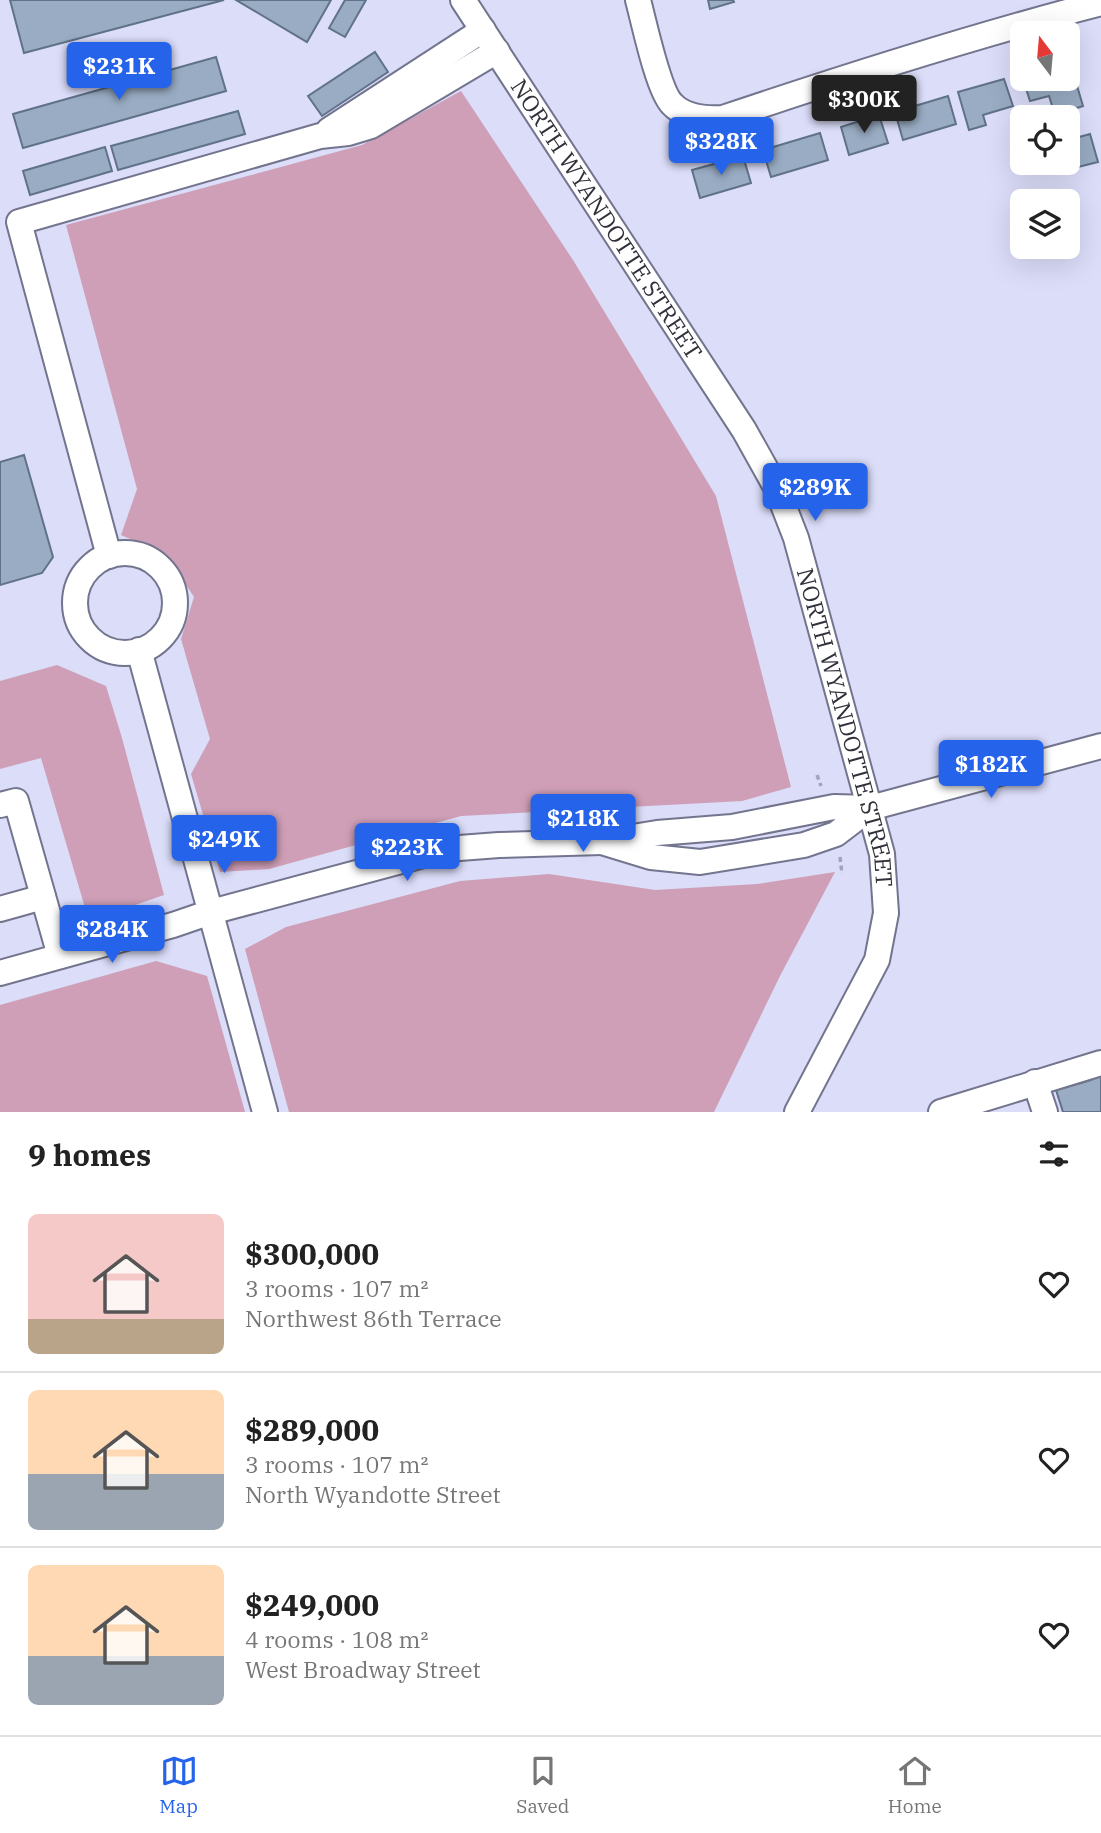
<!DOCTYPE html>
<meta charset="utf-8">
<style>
body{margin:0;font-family:"IBM Plex Serif",serif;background:#f2f2f2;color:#222;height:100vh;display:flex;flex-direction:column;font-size:26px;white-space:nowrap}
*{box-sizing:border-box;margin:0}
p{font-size:23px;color:#767676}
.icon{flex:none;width:38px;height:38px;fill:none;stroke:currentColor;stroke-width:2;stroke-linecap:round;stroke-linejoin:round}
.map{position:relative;height:1112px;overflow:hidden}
.details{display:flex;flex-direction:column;background:#fff;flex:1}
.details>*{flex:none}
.needle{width:46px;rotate:344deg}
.fabs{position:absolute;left:1010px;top:21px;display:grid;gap:14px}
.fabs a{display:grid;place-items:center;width:70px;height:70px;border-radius:10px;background:#fff;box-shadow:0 7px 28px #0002;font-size:35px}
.price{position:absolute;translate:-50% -60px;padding:0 16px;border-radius:7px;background:#2563eb;color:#fff;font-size:23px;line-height:46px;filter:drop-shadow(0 2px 4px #0008)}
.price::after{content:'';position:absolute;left:50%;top:42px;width:21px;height:16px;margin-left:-10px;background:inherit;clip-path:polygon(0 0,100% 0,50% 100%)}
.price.selected{background:#222;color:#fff}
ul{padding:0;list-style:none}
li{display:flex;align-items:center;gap:21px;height:175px;padding:0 28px}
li+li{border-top:2px solid #e0e0e0}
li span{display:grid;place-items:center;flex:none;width:196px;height:140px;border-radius:10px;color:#555}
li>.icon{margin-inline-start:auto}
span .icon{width:84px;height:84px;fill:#fffc;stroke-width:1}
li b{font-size:30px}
h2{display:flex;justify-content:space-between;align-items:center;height:84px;padding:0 28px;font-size:30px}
.tab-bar{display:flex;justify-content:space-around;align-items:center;height:98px;border-top:2px solid #e0e0e0;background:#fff;font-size:19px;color:#767676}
.tab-bar a{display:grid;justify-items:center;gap:4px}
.tab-bar .selected{color:#2563eb}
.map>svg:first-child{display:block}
.green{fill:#cf9fb7}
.building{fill:#99acc3;stroke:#607287;stroke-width:2}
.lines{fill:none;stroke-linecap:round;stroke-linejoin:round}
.minor-casing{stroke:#73758e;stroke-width:28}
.path{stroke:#a2a4ba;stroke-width:3.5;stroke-dasharray:5 3.5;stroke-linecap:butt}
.minor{stroke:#fff;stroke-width:24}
.labels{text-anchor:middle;stroke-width:6;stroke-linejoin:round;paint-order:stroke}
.street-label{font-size:23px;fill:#31313c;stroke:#eaebfc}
</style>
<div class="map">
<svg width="1101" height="1112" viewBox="0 0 1101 1112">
<rect width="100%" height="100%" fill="#dbddf9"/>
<path class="green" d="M461 91 573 260 716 496 791 787 742 801 461 816 269 869 220 872 191 774 210 739 181 639 194 597 167 555 121 535 137 489 66 225 362 145Z
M57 665 106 686 122 738 164 895 138 904 88 918 41 758 0 769V681Z
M835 872 780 976 714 1112H289L245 949 286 927 460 881 549 874 655 890 757 884Z
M156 961 207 976 245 1112H0V1005Z"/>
<path class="building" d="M10 0H224L24 53Z
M236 0H331L307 42Z
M345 0H366L345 37 329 28Z
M708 0H733L734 2 710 9Z
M375 52 388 72 322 116 308 96Z
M216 57 226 91 23 148 13 114Z
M1068 62H1070L1083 106 1055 115 1049 96 1030 101 1023 79H1068Z
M1004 79 1013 106 983 115 986 125 969 130 958 92Z
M948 96 956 124 903 140 895 112Z
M238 111 245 134 118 170 111 146Z
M879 115 888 143 849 155 841 127Z
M820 133 828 160 771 177 763 150Z
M1090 134 1098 162 1066 170 1063 163H1068V140Z
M105 147 112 171 30 195 23 171Z
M743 156 751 183 700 198 692 170Z
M24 455 53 557 42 573 0 585V462Z
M1101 1067V1112H1063L1056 1090 1091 1080 1088 1071Z"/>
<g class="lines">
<defs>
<g id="minor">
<path id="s1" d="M463 0 744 430 777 489 796 538 882 854 886 913 877 960 797 1112"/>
<path d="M638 0C644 22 658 90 672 104 685 118 706 119 723 118 848 76 973 36 1101 3"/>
<path d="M329 130 483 30"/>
<circle cx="125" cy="603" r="50"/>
<path d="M109 556 19 222 320 136 348 133 371 126 497 51"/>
<path d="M139 650 265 1112"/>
<path d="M0 805 16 801 60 956"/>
<path d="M870 808 836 834 804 845 700 862 651 857 602 842 657 833 732 827 834 807 870 808 1101 746"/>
<path d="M0 909 43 897"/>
<path d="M0 973 173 925 211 912 446 849 499 845 602 842"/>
<path d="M1035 1082 1045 1112"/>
<path d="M941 1112 1101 1063"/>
</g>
</defs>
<use href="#minor" class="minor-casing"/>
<path class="path" d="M817 775 821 786
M840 857 842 874"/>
<use href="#minor" class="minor"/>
</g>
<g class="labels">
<g class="street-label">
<text dy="8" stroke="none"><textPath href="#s1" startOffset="262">NORTH WYANDOTTE STREET</textPath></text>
<text dy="8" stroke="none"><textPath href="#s1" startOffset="830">NORTH WYANDOTTE STREET</textPath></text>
</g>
</g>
</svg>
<div class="fabs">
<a><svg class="needle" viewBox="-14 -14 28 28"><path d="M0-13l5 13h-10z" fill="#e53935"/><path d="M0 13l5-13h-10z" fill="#767676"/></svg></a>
<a><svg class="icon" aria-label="locate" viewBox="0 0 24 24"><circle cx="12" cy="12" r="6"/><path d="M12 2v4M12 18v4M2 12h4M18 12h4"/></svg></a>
<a><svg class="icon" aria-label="layers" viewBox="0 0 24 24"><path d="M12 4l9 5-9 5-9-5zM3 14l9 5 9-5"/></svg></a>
</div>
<b class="price" style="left:119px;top:102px">$231K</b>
<b class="price selected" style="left:864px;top:135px">$300K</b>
<b class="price" style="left:721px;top:177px">$328K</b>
<b class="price" style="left:815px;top:523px">$289K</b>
<b class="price" style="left:991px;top:800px">$182K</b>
<b class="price" style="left:583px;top:854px">$218K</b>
<b class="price" style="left:224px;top:875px">$249K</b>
<b class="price" style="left:407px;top:883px">$223K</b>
<b class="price" style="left:112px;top:965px">$284K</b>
</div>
<section class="details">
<h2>9 homes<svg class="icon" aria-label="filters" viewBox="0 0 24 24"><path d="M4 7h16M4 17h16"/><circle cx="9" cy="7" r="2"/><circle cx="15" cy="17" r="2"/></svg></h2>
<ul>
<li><span style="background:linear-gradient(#f6c9c9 75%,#b9a48a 0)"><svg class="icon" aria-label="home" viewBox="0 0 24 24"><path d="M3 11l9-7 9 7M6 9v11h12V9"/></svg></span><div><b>$300,000</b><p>3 rooms · 107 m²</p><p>Northwest 86th Terrace</p></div><svg class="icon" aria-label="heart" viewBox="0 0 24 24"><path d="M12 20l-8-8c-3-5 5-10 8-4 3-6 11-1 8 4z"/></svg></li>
<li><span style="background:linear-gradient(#ffd9b3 60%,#9aa5b1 0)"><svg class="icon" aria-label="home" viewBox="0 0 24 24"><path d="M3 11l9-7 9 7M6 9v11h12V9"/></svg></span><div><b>$289,000</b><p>3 rooms · 107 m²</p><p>North Wyandotte Street</p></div><svg class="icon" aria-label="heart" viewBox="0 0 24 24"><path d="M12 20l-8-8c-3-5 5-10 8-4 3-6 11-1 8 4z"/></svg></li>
<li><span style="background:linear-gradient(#ffd9b3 65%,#9aa5b1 0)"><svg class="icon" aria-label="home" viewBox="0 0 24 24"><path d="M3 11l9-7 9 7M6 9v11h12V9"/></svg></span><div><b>$249,000</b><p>4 rooms · 108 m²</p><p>West Broadway Street</p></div><svg class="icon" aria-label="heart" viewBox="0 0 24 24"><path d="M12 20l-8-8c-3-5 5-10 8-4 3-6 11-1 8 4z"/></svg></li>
</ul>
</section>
<nav class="tab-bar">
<a class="selected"><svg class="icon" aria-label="map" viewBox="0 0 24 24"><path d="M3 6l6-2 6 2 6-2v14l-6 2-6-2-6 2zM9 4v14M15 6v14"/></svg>Map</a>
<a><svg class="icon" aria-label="saved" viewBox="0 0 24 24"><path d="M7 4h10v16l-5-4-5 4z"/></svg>Saved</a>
<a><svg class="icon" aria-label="home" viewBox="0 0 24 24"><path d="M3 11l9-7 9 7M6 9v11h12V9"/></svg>Home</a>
</nav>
